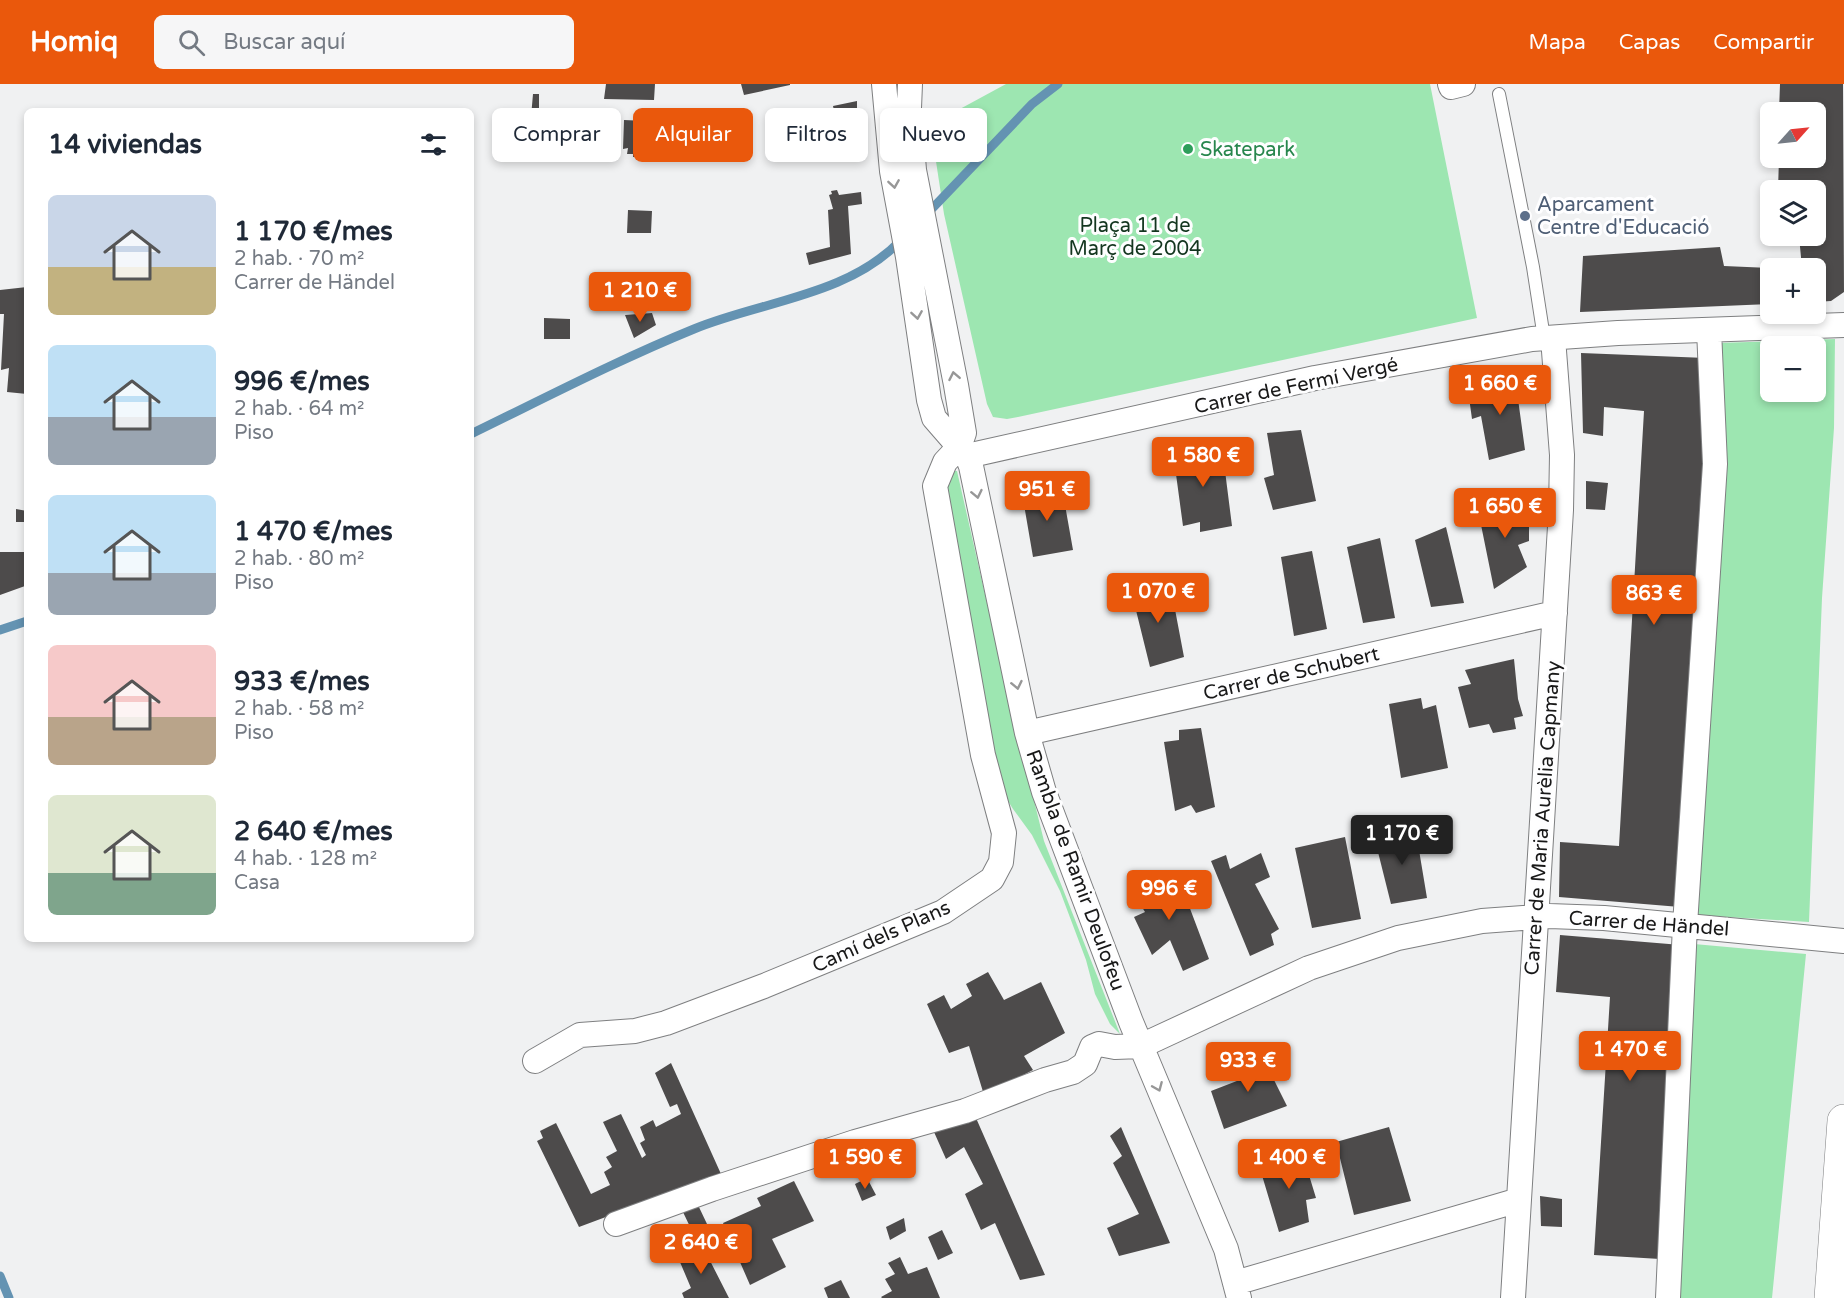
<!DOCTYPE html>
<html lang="es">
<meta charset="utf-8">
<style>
body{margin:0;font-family:"Varela Round",sans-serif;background:#f6f6f7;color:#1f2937;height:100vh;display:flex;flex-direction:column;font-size:22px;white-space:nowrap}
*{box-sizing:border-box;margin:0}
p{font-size:20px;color:#747a83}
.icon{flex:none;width:33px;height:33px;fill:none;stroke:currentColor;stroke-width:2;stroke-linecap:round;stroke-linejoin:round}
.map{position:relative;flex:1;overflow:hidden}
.drawer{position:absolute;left:24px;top:24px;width:450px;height:834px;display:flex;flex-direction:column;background:#fff;border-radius:9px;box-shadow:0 3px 9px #0003}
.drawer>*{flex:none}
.top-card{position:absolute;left:492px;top:24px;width:570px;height:54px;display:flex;gap:12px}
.needle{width:39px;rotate:63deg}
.buttons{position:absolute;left:1760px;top:18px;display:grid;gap:12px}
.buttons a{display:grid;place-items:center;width:66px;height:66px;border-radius:9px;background:#fff;box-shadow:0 3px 9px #0003;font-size:30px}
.price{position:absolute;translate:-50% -51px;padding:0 14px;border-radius:6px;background:#ea580c;color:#fff;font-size:20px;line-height:39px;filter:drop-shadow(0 2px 3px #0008)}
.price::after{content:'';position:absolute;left:50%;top:36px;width:18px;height:14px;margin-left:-9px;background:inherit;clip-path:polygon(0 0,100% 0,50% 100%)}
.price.active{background:#222;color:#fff}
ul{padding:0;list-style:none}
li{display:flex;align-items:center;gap:18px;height:150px;padding:0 24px}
li span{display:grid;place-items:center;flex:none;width:168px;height:120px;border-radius:9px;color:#555}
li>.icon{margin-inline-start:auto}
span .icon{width:72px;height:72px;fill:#fffc;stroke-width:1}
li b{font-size:26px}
h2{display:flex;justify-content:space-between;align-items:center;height:72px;padding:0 24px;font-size:26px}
.tag{padding:0 21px;border-radius:9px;background:#fff;box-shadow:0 3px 9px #0003;font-size:21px;line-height:54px}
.tag.active{background:#ea580c;color:#fff}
header{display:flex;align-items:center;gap:36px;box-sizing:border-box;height:84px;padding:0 30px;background:#ea580c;color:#fff}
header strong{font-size:28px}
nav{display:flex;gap:33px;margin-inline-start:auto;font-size:21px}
.search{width:420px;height:54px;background:#f6f6f7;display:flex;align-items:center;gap:15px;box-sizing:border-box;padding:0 21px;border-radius:9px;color:#747a83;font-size:22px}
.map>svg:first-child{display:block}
.green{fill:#9de6b1;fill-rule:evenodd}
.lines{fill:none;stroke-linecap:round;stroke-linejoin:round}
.stream{stroke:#6493b2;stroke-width:9}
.building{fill:#4d4b4b}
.lane-casing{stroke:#7e7f80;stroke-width:14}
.street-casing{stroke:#7e7f80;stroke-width:26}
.secondary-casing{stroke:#7e7f80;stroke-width:34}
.lane{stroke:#fff;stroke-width:12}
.street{stroke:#fff;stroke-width:24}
.secondary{stroke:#fff;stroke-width:33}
.oneway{stroke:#979797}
.leisure-dot{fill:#2e9e5b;stroke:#fefeff;stroke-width:2}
.service-dot{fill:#5c6f8a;stroke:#fefeff;stroke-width:2}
.labels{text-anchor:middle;stroke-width:6;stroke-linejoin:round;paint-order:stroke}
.leisure-label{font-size:20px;fill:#27864d;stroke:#fefeff;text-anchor:start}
.service-label{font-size:20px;fill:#4e5e75;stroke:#fefeff;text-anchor:start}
.park-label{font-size:20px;fill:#13361f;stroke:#fefeff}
.street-label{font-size:20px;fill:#181818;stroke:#fefeff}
</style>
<header>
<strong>Homiq</strong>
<div class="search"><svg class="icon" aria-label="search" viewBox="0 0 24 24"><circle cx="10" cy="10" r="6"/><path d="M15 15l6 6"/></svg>Buscar aquí</div>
<nav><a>Mapa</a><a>Capas</a><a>Compartir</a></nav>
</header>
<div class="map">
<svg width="1844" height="1214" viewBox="0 0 1844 1214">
<rect width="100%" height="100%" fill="#f0f1f2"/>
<path class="green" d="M1006 0H1430L1477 234 1018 333 1007 335 993 333 987 320 944 130 930 38 947 32Z
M1835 255 1834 344 1822 514 1809 838 1695 831 1718 259ZM1770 262H1815V308H1770Z
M953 387H957L1006 603 1044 757 1120 950 1110 940 1095 910 1086 876 1060 807 1032 751 1013 725 998 701 944 411Z
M1694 860 1806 870 1772 1214H1671Z"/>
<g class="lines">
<path class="stream" d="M926 131 1032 20 1058 0
M471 350C545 314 618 276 694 245 762 217 848 212 901 156
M0 546 27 537
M0 1192 9 1214"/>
</g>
<path class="building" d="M606 0H655L654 16 604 15Z
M741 0H790V1L744 11Z
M1780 0H1843L1844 208 1831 217 1815 218V184H1802L1799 152H1815V106H1778L1779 74H1815V28H1779Z
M533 10H539V33H531Z
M857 17V31L836 36 833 22Z
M624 36 646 37 645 73H633V70H627L628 64 623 65Z
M837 106 839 111 861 108 862 120 848 122 851 170 809 181 806 169 830 163 828 126 833 125 829 111 832 110 831 107Z
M628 126 652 127 651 149H627Z
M1720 163 1724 182 1770 184V220L1580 228 1583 172Z
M27 203V310L7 308 9 284 1 286 4 230H0V206Z
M652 229 656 241 634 254 625 231Z
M544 234 570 235V255H544Z
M1581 269 1706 274 1710 363 1680 823 1559 813 1560 758 1619 762 1644 327 1604 323 1603 352 1583 349Z
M1523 293 1527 313 1518 315 1525 366 1489 376 1481 332 1472 335 1468 306Z
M1301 346 1316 417 1273 426 1264 394 1274 391 1267 349Z
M1222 363 1232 442 1200 448V438L1183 442 1173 368Z
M1586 397 1608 399 1605 426 1586 425Z
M1062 404 1073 466 1033 473 1022 409Z
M1529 416V457L1518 461 1527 483 1494 505 1478 426Z
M16 425 27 427 26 438H16Z
M1446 443 1464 519 1431 523 1415 456Z
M1380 454 1395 534 1363 539 1347 463Z
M1312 467 1327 545 1294 552 1281 473Z
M0 468H25V502L0 511Z
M1170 499 1184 573 1150 583 1131 506Z
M1514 575 1518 615 1523 632 1514 634 1516 645 1493 649 1489 640 1469 644 1458 603 1471 600 1465 586Z
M1421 614 1423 625 1436 621 1448 684 1401 694 1389 620Z
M1201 644 1215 723 1196 729 1191 721 1175 727 1164 658 1179 656V646Z
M1415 742 1427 814 1391 820 1375 756Z
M1345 753 1361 835 1312 844 1295 764Z
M1261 769 1270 793 1255 800 1279 845 1271 850 1274 861 1250 872 1211 777 1226 771 1230 785Z
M1166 790 1173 804 1180 798 1209 875 1183 887 1170 856 1152 871 1134 833 1145 828 1131 805Z
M1560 851 1681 861 1660 1175 1594 1171 1610 913 1556 908Z
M988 888 1004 916 1041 898 1065 949 1024 972 1033 986 984 1011 969 962 949 969 927 920 944 911 951 925 972 912 966 900Z
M1259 966 1287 1022 1224 1045 1211 1007 1242 995 1235 980Z
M671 979 721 1090 579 1143 537 1057 543 1054 540 1047 556 1039 591 1110 610 1101 604 1088 612 1083 606 1073 617 1067 603 1038 621 1030 642 1074 646 1071 640 1059 645 1056 640 1043 653 1036 656 1043 681 1030 677 1020 670 1023 655 989Z
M976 1034 1045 1191 1020 1196 995 1139 981 1146 965 1110 983 1100 964 1063 946 1075 934 1048Z
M1121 1043 1170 1159 1119 1172 1107 1144 1139 1130 1113 1079 1122 1072 1110 1052Z
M1389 1043 1411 1117 1354 1131 1336 1058Z
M1302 1068 1316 1114 1306 1116 1309 1138 1279 1148 1261 1088 1275 1087 1272 1072Z
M867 1094 876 1111 862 1117 855 1100Z
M794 1097 814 1137 772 1155 786 1183 750 1201 723 1139 761 1122 757 1114Z
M1540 1112 1562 1115V1143L1541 1142Z
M698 1121 707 1140 693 1149 682 1126Z
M904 1134 906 1147 890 1156 886 1143Z
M942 1146 953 1169 938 1176 928 1153Z
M701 1159 729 1214H684L682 1209 691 1204 677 1171Z
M900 1173 908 1190 927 1183 940 1214H882L881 1213 892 1207 885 1195 895 1190 888 1179Z
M841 1196 850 1214H828L824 1204Z"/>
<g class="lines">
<defs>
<path id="lane" d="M1499 10 1533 183 1544 254"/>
<path id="street" d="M884 0 892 87 908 173 929 316 934 334 967 372 971 382 1027 649 1044 708 1131 938 1226 1165 1239 1214
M1450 0 1451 3 1463 0
M967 372 1315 294 1532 255 1618 249 1844 241
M1027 649 1555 529
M535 977 580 951 635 947 666 939 764 902 943 828 992 795 1001 778 1004 749 983 671 935 402 945 378 959 363 964 349 956 301 914 86 909 24 910 0
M616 1140 712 1105 855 1058 965 1027 1045 996 1073 988 1085 980 1092 963 1099 960 1115 963 1141 962 1309 884 1398 854 1482 837 1549 832 1604 834 1844 857
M1235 1199 1519 1116
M1513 1214 1561 426 1562 371 1553 254
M1668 1214 1685 841 1715 380 1709 246"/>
<path id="secondary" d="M1831 1214 1844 1037"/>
</defs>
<use href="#lane" class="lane-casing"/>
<use href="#street" class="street-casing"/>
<use href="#secondary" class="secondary-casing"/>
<use href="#lane" class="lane"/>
<use href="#street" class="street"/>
<use href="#secondary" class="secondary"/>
</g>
<defs><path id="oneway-chevron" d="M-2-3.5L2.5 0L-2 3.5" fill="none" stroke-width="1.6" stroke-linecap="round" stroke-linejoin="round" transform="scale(1.5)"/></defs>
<g class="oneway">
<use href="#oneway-chevron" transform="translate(894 100) rotate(81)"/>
<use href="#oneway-chevron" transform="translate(917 231) rotate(81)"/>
<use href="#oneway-chevron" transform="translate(954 292) rotate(-101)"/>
<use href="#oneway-chevron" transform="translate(977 410) rotate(78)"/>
<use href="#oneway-chevron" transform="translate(1017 601) rotate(78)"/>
<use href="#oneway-chevron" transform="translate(1158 1003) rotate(67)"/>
</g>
<circle class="leisure-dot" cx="1188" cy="65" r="6"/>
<circle class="service-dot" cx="1525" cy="132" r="6"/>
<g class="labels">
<g class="leisure-label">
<text x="1200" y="72">Skatepark</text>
</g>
<g class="service-label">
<text x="1537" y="127">Aparcament<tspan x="1537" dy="23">Centre d'Educació</tspan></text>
</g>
<g class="park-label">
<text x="1135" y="148">Plaça 11 de<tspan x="1135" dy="23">Març de 2004</tspan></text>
</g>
<g class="street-label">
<text transform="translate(1296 301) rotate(-12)" y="7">Carrer de Fermí Vergé</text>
<text transform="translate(1291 589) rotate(-13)" y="7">Carrer de Schubert</text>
<text transform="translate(1542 734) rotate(-86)" y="7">Carrer de Maria Aurèlia Capmany</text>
<text transform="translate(1076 786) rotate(70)" y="7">Rambla de Ramir Deulofeu</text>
<text transform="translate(1649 839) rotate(4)" y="7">Carrer de Händel</text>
<text transform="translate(881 852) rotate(-24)" y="7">Camí dels Plans</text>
</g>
</g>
</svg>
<div class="buttons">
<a><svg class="needle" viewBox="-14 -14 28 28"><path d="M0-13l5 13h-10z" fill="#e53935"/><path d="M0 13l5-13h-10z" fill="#747a83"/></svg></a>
<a><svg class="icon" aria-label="layers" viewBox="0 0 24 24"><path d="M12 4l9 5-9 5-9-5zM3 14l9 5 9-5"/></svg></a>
<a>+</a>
<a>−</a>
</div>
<b class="price" style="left:640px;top:239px">1 210 €</b>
<b class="price" style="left:1500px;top:332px">1 660 €</b>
<b class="price" style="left:1203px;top:404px">1 580 €</b>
<b class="price" style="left:1047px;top:438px">951 €</b>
<b class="price" style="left:1505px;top:455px">1 650 €</b>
<b class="price" style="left:1158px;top:540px">1 070 €</b>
<b class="price" style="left:1654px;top:542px">863 €</b>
<b class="price active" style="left:1402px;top:782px">1 170 €</b>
<b class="price" style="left:1169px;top:837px">996 €</b>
<b class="price" style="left:1630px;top:998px">1 470 €</b>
<b class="price" style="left:1248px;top:1009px">933 €</b>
<b class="price" style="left:865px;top:1106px">1 590 €</b>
<b class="price" style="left:1289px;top:1106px">1 400 €</b>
<b class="price" style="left:701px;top:1191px">2 640 €</b>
<div class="top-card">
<a class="tag">Comprar</a>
<a class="tag active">Alquilar</a>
<a class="tag">Filtros</a>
<a class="tag">Nuevo</a>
</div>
<section class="drawer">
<h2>14 viviendas<svg class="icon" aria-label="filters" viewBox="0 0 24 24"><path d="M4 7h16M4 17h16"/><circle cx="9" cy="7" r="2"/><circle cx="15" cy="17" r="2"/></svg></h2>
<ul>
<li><span style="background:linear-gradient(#c9d6e8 60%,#c2b280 0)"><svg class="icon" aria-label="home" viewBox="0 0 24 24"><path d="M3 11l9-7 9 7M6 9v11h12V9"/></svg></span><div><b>1 170 €/mes</b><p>2 hab. · 70 m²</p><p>Carrer de Händel</p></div></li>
<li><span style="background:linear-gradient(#bfe0f5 60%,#9aa5b1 0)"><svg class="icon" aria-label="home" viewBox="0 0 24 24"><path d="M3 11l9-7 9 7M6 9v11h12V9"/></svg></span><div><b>996 €/mes</b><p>2 hab. · 64 m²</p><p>Piso</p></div></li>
<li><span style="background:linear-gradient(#bfe0f5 65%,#9aa5b1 0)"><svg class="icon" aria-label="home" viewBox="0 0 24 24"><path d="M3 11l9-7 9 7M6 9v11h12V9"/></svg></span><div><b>1 470 €/mes</b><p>2 hab. · 80 m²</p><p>Piso</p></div></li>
<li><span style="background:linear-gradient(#f6c9c9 60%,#b9a48a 0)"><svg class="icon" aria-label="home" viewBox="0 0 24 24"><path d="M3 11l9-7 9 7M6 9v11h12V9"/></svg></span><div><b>933 €/mes</b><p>2 hab. · 58 m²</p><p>Piso</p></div></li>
<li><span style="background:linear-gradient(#dfe7d0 65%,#7fa58c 0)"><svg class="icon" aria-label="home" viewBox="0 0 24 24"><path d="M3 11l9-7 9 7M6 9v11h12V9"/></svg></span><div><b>2 640 €/mes</b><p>4 hab. · 128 m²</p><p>Casa</p></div></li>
</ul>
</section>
</div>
